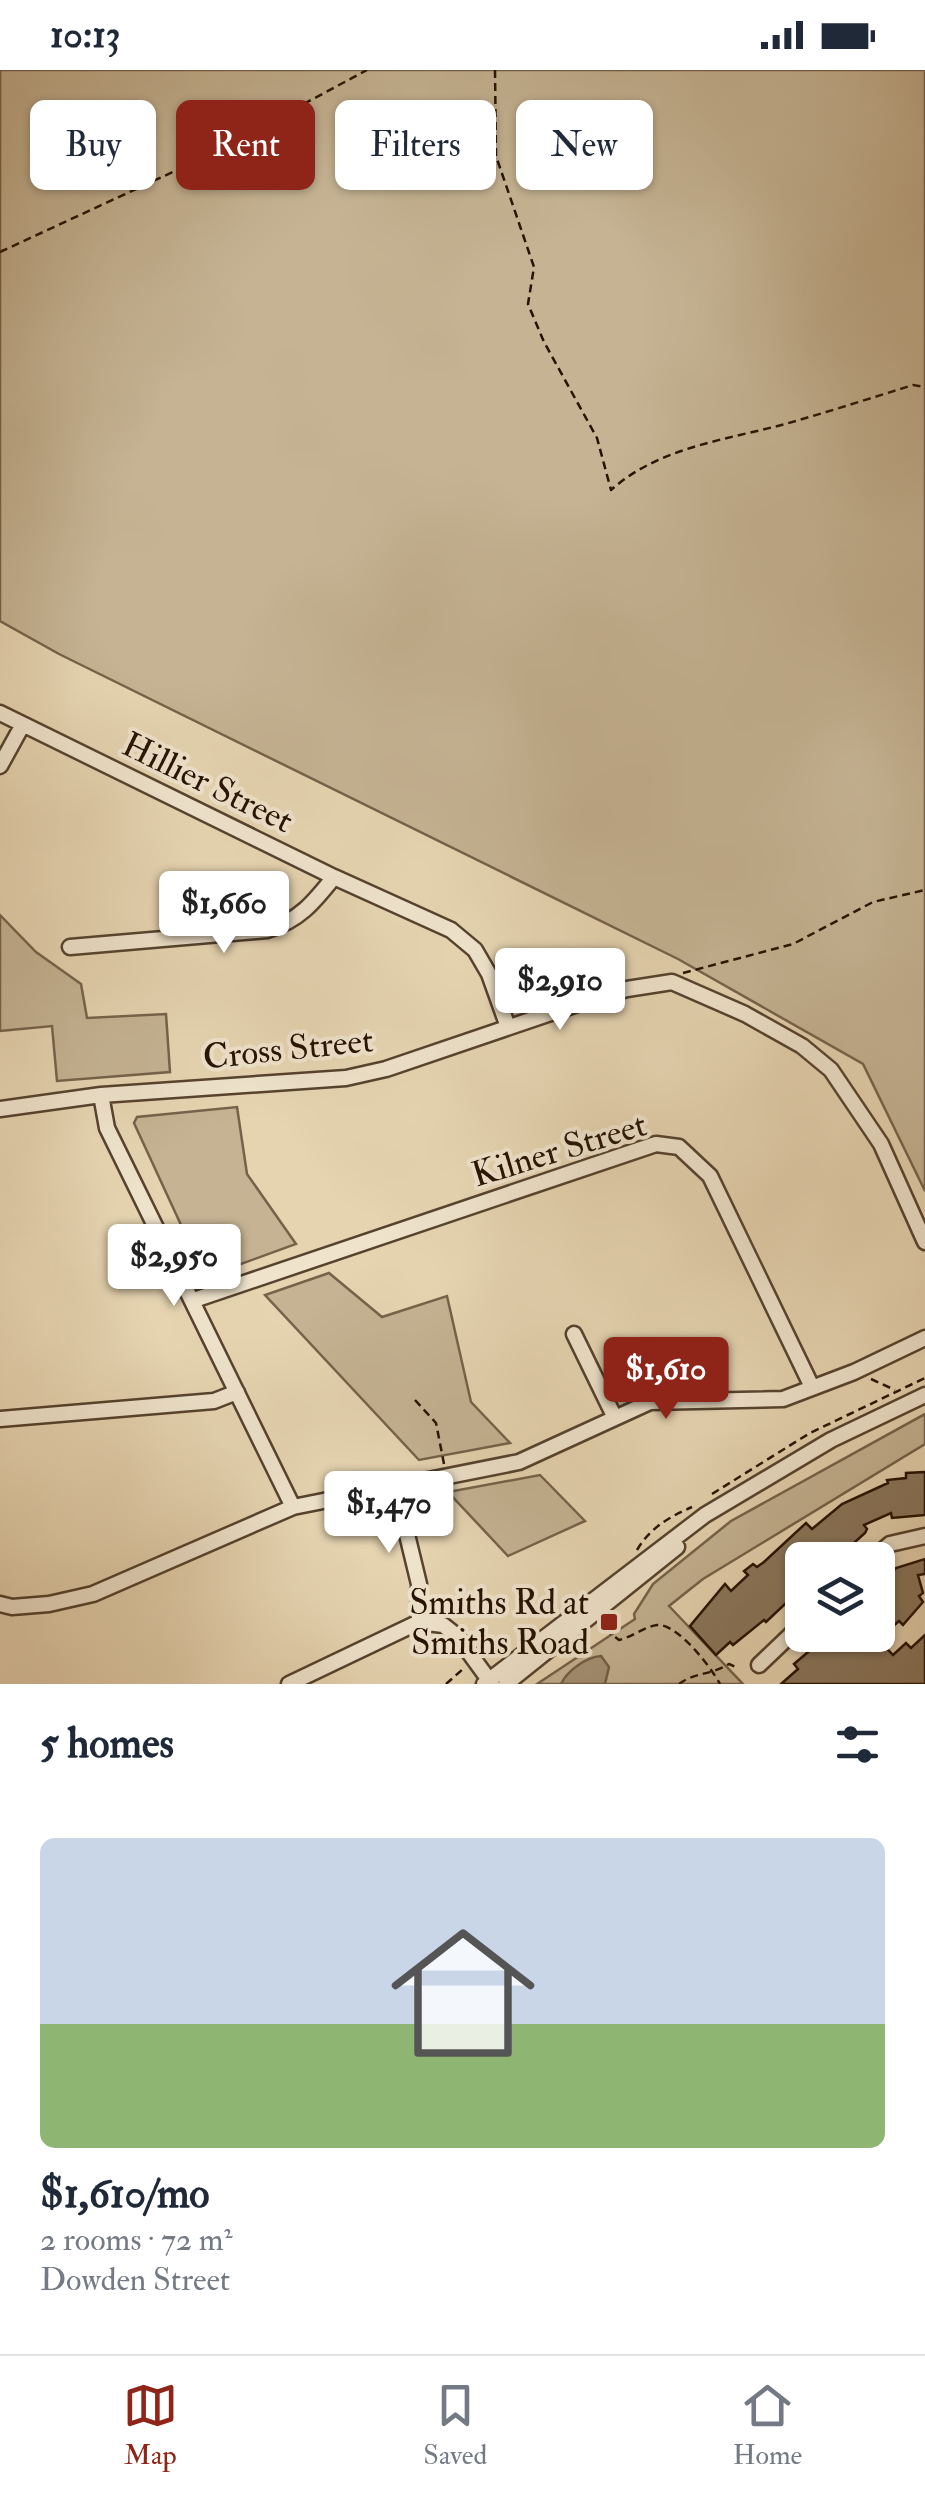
<!DOCTYPE html>
<meta charset="utf-8">
<style>
body{margin:0;font-family:"IM FELL Double Pica",serif;background:#f2f2f3;color:#1f2937;height:100vh;display:flex;flex-direction:column;font-size:38px;white-space:nowrap}
*{box-sizing:border-box;margin:0}
p{font-size:32px;color:#747a83}
.icon{flex:none;width:55px;height:55px;fill:none;stroke:currentColor;stroke-width:2;stroke-linecap:round;stroke-linejoin:round}
.map{position:relative;height:1614px;overflow:hidden}
.details{display:flex;flex-direction:column;background:#fff;flex:1}
.details>*{flex:none}
.banner{position:absolute;left:30px;top:30px;width:865px;height:90px;display:flex;gap:20px}
.controls{position:absolute;left:785px;top:1472px;display:grid;gap:20px}
.controls a{display:grid;place-items:center;width:110px;height:110px;border-radius:15px;background:#fff;box-shadow:0 2px 8px #0004;font-size:50px}
.price{position:absolute;translate:-50% -85px;padding:0 22px;border-radius:10px;background:#fff;color:#222;font-size:32px;line-height:65px;filter:drop-shadow(0 2px 5px #0008)}
.price::after{content:'';position:absolute;left:50%;top:60px;width:30px;height:22px;margin-left:-15px;background:inherit;clip-path:polygon(0 0,100% 0,50% 100%)}
.price.on{background:#8f2418;color:#fff}
ul{padding:0;list-style:none}
li{display:grid;align-content:center;gap:20px;height:530px;padding:0 40px}
li+li{border-top:2px solid #e0e1e3}
li span{display:grid;place-items:center;height:310px;border-radius:15px;color:#555}
li>.icon{margin-inline-start:auto}
span .icon{width:180px;height:180px;fill:#fffc;stroke-width:1}
li b{font-size:42px}
h2{display:flex;justify-content:space-between;align-items:center;height:120px;padding:0 40px;font-size:42px}
.tag{padding:0 35px;border-radius:15px;background:#fff;box-shadow:0 2px 8px #0004;font-size:35px;line-height:90px}
.tag.on{background:#8f2418;color:#fff}
.status{display:flex;justify-content:space-between;align-items:center;height:70px;padding:0 50px;background:#fff;direction:ltr}
.status svg{height:28px;fill:currentColor}
.dock{display:flex;justify-content:space-around;align-items:center;height:140px;border-top:2px solid #e0e1e3;background:#fff;font-size:28px;color:#747a83}
.dock a{display:grid;justify-items:center;gap:5px}
.dock .on{color:#8f2418}
.map>svg:first-child{display:block}
.green{fill:#c5b393;stroke:#76624a;stroke-width:2.5}
.water{fill:#a59276;stroke:#725f48;stroke-width:2.5}
.building{fill:#8a775d;stroke:#261202;stroke-width:2.5}
.lines{fill:none;stroke-linecap:round;stroke-linejoin:round}
.minor-casing{stroke:#56422e;stroke-width:19}
.path{stroke:#261202;stroke-width:2.5;stroke-dasharray:8 5;stroke-linecap:butt}
.minor{stroke:#efe3cc;stroke-width:14}
.poi-dot{fill:#8f2418;stroke:#efe3cc;stroke-width:4}
.labels{text-anchor:middle;stroke-width:8;stroke-linejoin:round;paint-order:stroke}
.street-label{font-size:35px;fill:#261202;stroke:#efe3cc}
.poi-label{font-size:35px;fill:#261202;stroke:#efe3cc;text-anchor:end}
</style>
<div class="status"><b>10:13</b><svg viewBox="0 0 49 12"><path d="M0 12V9h3v3zM5 12V6h3v6zM10 12V3h3v9zM15 12V0h3v12zM26 1h20v11H26zM47 4h2v5h-2z"/></svg></div>
<div class="map">
<svg width="925" height="1614" viewBox="0 0 925 1614">
<rect width="100%" height="100%" fill="#e6d4b1"/>
<filter id="stains"><feTurbulence type="fractalNoise" baseFrequency=".002" numOctaves="4"/><feColorMatrix values="0 0 0 0 .2 0 0 0 0 .09 0 0 0 0 .02 0 0 0 .5 -.17"/></filter>
<radialGradient id="worn" r=".72"><stop offset=".6" stop-color="#630" stop-opacity="0"/><stop offset="1" stop-color="#630" stop-opacity=".3"/></radialGradient>
<path class="green" d="M0 0H925V1121L863 994 678 889 59 584 0 551Z
M0 845 36 882 81 914 87 948 166 944 170 1002 57 1011 52 956 0 961Z
M237 1037 247 1104 296 1174 205 1207 134 1053 137 1047Z
M329 1203 382 1247 447 1226 471 1332 510 1373 419 1390 265 1225Z
M925 1344V1374L703 1509 669 1536 743 1614H537L635 1549 634 1544 653 1514 731 1451Z
M540 1405 585 1451 508 1486 448 1422Z"/>
<path class="water" d="M601 1586 609 1597 605 1614H561C567 1601 586 1587 601 1586Z"/>
<path class="building" d="M925 1402V1445L892 1448 891 1443 864 1455 867 1459 865 1463 835 1490H802V1518L766 1552 764 1550 733 1575 730 1572 716 1585 690 1556 725 1514 731 1521 748 1505 744 1501 753 1494 757 1497 764 1492 806 1453 812 1459 842 1434 888 1413 887 1410 906 1408V1403Z
M925 1489V1504L918 1505 923 1523 919 1526 923 1532 903 1555 899 1551 878 1569 893 1585 906 1573 911 1578 925 1565V1614H781L798 1599 794 1594 828 1565H874L878 1568V1516L896 1498Z"/>
<g class="lines">
<defs>
<path id="minor" d="M0 643 334 807 451 860 475 880 489 904 508 957
M0 696 22 656
M70 877 267 860C299 851 314 832 334 807
M101 1025 107 1058 293 1437
M0 1039 101 1025 346 1008 386 999 598 927 627 919 672 912 745 944 802 976 831 1000 881 1074 925 1172
M194 1230 656 1074 679 1077 710 1106 812 1317
M574 1264 615 1348
M0 1349 214 1331 237 1322
M395 1415 419 1514V1552
M871 1490 890 1474 925 1466
M0 1534 12 1537 49 1534 93 1524 293 1437 519 1392 650 1332 783 1329 854 1302 925 1268
M759 1595 802 1554
M289 1614 419 1552 443 1555 457 1566 492 1614
M484 1614 705 1445 831 1370 925 1325
M506 1614 677 1477"/>
</defs>
<use href="#minor" class="minor-casing"/>
<path class="path" d="M495 0 496 86 534 197 528 234 544 272 597 368 611 420C659 377 726 370 785 354 828 342 871 328 913 315L925 317
M0 182 203 88 367 0
M683 903 793 874 873 832 925 820
M871 1309 895 1320
M415 1330 436 1353 444 1394
M712 1424 810 1363 925 1308
M637 1480C650 1458 669 1447 692 1437
M605 1559 619 1570C632 1567 644 1557 657 1555 677 1553 711 1597 720 1614
M487 1582 508 1579
M446 1614 463 1599
M679 1614C695 1602 712 1605 729 1594L738 1598"/>
<use href="#minor" class="minor"/>
</g>
<rect class="poi-dot" x="599" y="1542" width="20" height="20" rx="5"/>
<g class="labels">
<g class="street-label">
<text transform="translate(208 712) rotate(26)" y="12">Hillier Street</text>
<text transform="translate(288 978) rotate(-6)" y="12">Cross Street</text>
<text transform="translate(559 1079) rotate(-17)" y="12">Kilner Street</text>
</g>
<g class="poi-label">
<text x="589" y="1544">Smiths Rd at<tspan x="589" dy="40">Smiths Road</tspan></text>
</g>
</g>
<rect width="100%" height="100%" filter="url(#stains)"/>
<rect width="100%" height="100%" fill="url(#worn)"/>
</svg>
<div class="controls">
<a><svg class="icon" aria-label="layers" viewBox="0 0 24 24"><path d="M12 4l9 5-9 5-9-5zM3 14l9 5 9-5"/></svg></a>
</div>
<b class="price" style="left:224px;top:886px">$1,660</b>
<b class="price" style="left:560px;top:963px">$2,910</b>
<b class="price" style="left:174px;top:1239px">$2,950</b>
<b class="price on" style="left:666px;top:1352px">$1,610</b>
<b class="price" style="left:389px;top:1486px">$1,470</b>
<div class="banner">
<a class="tag">Buy</a>
<a class="tag on">Rent</a>
<a class="tag">Filters</a>
<a class="tag">New</a>
</div>
</div>
<section class="details">
<h2>5 homes<svg class="icon" aria-label="filters" viewBox="0 0 24 24"><path d="M4 7h16M4 17h16"/><circle cx="9" cy="7" r="2"/><circle cx="15" cy="17" r="2"/></svg></h2>
<ul>
<li><span style="background:linear-gradient(#c9d6e8 60%,#8fb573 0)"><svg class="icon" aria-label="home" viewBox="0 0 24 24"><path d="M3 11l9-7 9 7M6 9v11h12V9"/></svg></span><div><b>$1,610/mo</b><p>2 rooms · 72 m²</p><p>Dowden Street</p></div></li>
</ul>
</section>
<nav class="dock">
<a class="on"><svg class="icon" aria-label="map" viewBox="0 0 24 24"><path d="M3 6l6-2 6 2 6-2v14l-6 2-6-2-6 2zM9 4v14M15 6v14"/></svg>Map</a>
<a><svg class="icon" aria-label="saved" viewBox="0 0 24 24"><path d="M7 4h10v16l-5-4-5 4z"/></svg>Saved</a>
<a><svg class="icon" aria-label="home" viewBox="0 0 24 24"><path d="M3 11l9-7 9 7M6 9v11h12V9"/></svg>Home</a>
</nav>
